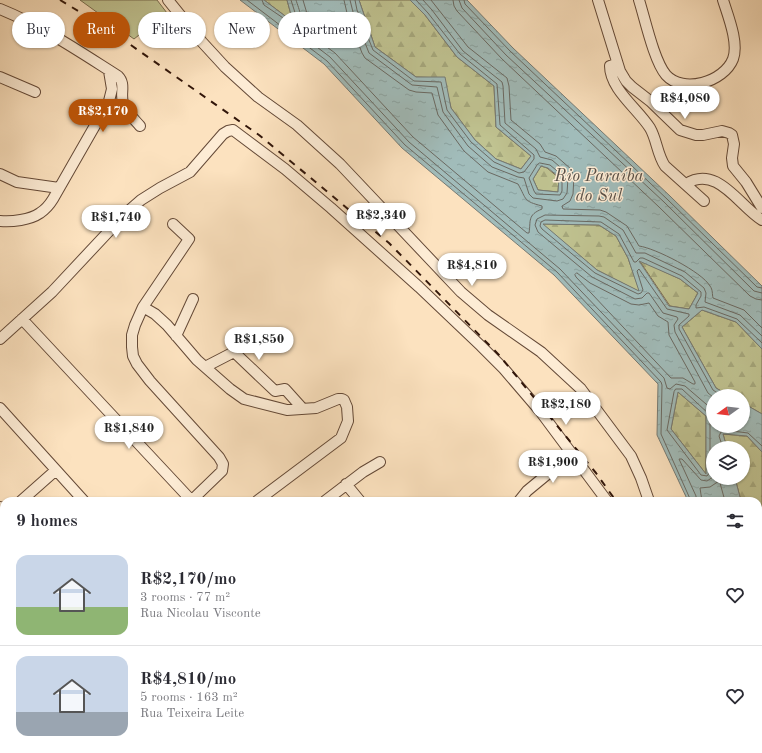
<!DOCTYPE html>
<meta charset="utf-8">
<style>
body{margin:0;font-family:"Old Standard TT",serif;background:#f7f7f7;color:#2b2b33;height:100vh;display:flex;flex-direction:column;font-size:15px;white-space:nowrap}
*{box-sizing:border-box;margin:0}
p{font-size:13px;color:#7c7c81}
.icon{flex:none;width:22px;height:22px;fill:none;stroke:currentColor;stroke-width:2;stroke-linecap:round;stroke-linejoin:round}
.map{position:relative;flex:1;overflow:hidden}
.panel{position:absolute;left:0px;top:497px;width:762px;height:256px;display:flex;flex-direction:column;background:#fff;border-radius:12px 12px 0 0;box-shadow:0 1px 3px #0004}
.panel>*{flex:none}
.guide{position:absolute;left:12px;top:12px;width:400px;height:36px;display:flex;gap:8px}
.needle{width:26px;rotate:255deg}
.tools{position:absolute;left:706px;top:389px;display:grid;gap:8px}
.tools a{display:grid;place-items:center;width:44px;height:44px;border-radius:50%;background:#fff;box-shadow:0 1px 3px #0004;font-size:20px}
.price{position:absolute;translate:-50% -34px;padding:0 9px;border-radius:14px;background:#fff;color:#222;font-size:13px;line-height:26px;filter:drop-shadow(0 1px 2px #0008)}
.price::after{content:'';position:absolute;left:50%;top:24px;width:12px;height:9px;margin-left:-6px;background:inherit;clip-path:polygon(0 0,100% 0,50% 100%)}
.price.on{background:#b45309;color:#fff}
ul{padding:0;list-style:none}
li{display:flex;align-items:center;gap:12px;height:100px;padding:0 16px}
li+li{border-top:1px solid #e1e1e2}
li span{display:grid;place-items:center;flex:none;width:112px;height:80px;border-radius:12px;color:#555}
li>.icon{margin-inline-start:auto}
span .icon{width:48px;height:48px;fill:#fffc;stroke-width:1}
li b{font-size:17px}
h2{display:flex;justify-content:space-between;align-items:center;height:48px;padding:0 16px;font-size:17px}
.tag{padding:0 14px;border-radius:18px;background:#fff;box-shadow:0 1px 3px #0004;font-size:14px;line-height:36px}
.tag.on{background:#b45309;color:#fff}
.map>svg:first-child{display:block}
.forest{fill:url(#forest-firs);stroke:#796c4e}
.pitch{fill:#c0c391;stroke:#796c4e}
.water{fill:url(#water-ripples);stroke:#757a74;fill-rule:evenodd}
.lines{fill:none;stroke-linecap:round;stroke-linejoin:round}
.shore{stroke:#6a6962;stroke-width:1}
.minor-casing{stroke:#644937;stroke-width:12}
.minor{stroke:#fdecd5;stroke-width:10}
.rail{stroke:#32160a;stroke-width:2;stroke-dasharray:7 7;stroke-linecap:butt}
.labels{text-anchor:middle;stroke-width:3;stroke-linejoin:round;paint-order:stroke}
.water-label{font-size:17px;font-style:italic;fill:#595048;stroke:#fdecd5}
</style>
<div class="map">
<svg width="762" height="753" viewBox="0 0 762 753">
<defs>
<pattern id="forest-firs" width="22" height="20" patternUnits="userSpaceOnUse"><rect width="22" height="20" fill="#c0c391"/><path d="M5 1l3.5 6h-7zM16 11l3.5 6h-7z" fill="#a5a77c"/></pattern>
<pattern id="water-ripples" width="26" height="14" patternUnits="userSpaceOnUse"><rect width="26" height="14" fill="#a1bcba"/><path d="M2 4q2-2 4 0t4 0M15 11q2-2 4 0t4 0" fill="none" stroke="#8ba19f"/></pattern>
</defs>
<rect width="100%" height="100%" fill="#fce2bf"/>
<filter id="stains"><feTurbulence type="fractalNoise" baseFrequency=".005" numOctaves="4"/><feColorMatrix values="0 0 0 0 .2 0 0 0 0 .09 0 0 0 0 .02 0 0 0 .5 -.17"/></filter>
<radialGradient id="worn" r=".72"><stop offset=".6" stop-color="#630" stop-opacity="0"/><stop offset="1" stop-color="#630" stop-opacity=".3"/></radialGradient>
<path class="forest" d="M264 0H287L293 22Z
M359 0H410L425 15 457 57 494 86 496 127 531 156 521 169 496 159 475 140 451 108 444 78 416 77 375 47Z
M541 166 547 168 559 178 558 192 538 190 533 179Z
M542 224 599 225 616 236 628 258 640 292 597 270Z
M639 260 680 279 698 293 689 309 670 306Z
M702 310 736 322 762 349V414L743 403V396H730L716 388 682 327Z
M678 392 706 416V474L671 429Z
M723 434 747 436 762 452V575L758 565V501H741L735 478H743V448H727Z"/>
<path class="pitch" d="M80 0H157L167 13 134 39Z"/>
<path class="water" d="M240 0H264L293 22 287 0H359L375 47 416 77H445L451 108 475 140 496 159 521 169 531 156 496 127 494 86 457 57 425 15 410 0H467L513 48 670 196 762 286V349L736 322 702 310 682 327 716 388 730 396H713V426H743V403L762 414V452L747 436 723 434 727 448H713V478H735L741 501H688L657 435 658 384 554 275 402 148 324 64ZM541 166 548 168 559 177 558 192 538 190 533 179ZM543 224 599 225 616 236 628 258 639 291 597 270ZM639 261 680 279 698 293 689 309 669 306ZM678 392 706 416V474L671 429Z
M758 565 762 575V624L758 619Z"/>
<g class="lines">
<path class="shore" d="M247 0 327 61 405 145 557 272 661 382 662 385 661 434 691 501
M262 0 264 5 292 24 295 23 297 19 291 0
M296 0C299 10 305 21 296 29V31L330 57 409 142 560 269 664 378 667 388 670 389 676 384 685 386 713 410
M303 0 308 17 305 31 335 53 413 137 527 233H529C531 221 527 215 542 209V206C523 201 527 200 518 184L488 172 464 151 438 115 432 93 416 92 409 90 365 58 362 53 347 13 344 0
M350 0 353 12 369 53 412 85 437 87 443 112 468 146 492 167 518 177 524 178 529 194 533 198 557 201 563 199 567 193 568 178 567 173 552 160 540 157 536 149 505 123 503 86 502 82 463 51 432 10 423 0
M355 0 357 10 373 50 414 81 441 82 447 110 471 142 494 162 519 173 524 172 534 159V155L500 125 497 84 460 54 428 13 416 0
M431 0 468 47 507 78 509 86 511 120 540 144 545 152 556 156 571 169 574 176 573 194 570 201 562 206 563 209 600 210 606 212 627 226 639 246C655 248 702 272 710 286 713 290 712 294 713 298L744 310 762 328
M453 0 454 6 457 11 502 59 659 207 750 296 756 299 762 300
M459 0 462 8 506 55 664 202 754 291 762 293
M464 0 465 4 510 51 667 199 757 287 762 288
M540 163 550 165 562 175V191L560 195 536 194 534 191 529 178 537 165Z
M577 273 590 283 631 304 639 305 649 303 658 316 668 322 669 335 695 382V384H693L683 378H671L576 277 575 275Z
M676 389H682L710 415V472L707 476 701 475 667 430 674 392Z
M722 396 713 390 679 329V325L689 316V314L667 309 639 269 637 271 643 290 641 293 638 294 595 273 542 229 540 226 541 222 545 220 601 222 619 234 634 262H636L640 258H643L682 276 701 292V296L696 305V308L704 307 737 319 762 343
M713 397 708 393 675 332 674 325 678 319 677 317 663 313 649 293H647L642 298 635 299 592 277 538 232 535 225 537 219 545 215 599 216 604 217 623 230 636 253H645L685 272 704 288 706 293 705 302 740 315 762 336
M723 448 719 436 721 432 724 430 748 433 762 446
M696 501V496L679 459H682L701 480 707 481 713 477
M702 501 700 488 710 487 719 481 720 483 725 501"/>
<defs>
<path id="minor" d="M168 0 202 42 225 67 258 97 297 125 340 164 461 292 488 315 541 352 581 389 631 456 641 478 649 501
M598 0 620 71 626 81 632 87 650 101 680 130 696 135H703L722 131 729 133 732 135 734 144 732 158 733 166 746 182 762 208
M639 0C645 19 654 61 666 75 683 94 724 82 733 59 739 43 728 16 723 0
M0 9C42 26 80 52 118 76 126 84 120 93 123 103 126 112 134 119 140 126
M620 71 613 65 610 66C610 89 638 109 650 128 657 140 657 154 665 166L704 201
M0 77 35 92
M0 174 17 182 59 188
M686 184C717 164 739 206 762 220
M0 221C12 222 30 220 40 213 46 209 50 204 53 199L109 101 112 89 109 71
M173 224 189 239 143 307 135 325 132 335V347L133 356 137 364 150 381 219 457 223 464 222 471 191 501
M143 307 155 314 167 325 197 360 230 389 244 399 287 410 316 408 338 399H342L344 400 347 407 348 421 341 438 257 501
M22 319 191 500
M176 336 193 299
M0 339 52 292 125 214 141 200 160 188 190 172 223 134 228 131 233 130 285 169 331 208 419 287 481 346 504 369 540 411 607 501
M205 367 234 352 275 391 285 389 303 409
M0 408 84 501
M346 484 360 501
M21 501 56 470
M325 501 363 472 380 462
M519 501 527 491 573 453
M0 507 4 511
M0 532 4 536
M0 656 4 651
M758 665 762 671
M758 715 762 721
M308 749 311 753
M362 749 367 753
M437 749 442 753
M210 753 215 749
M267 753 272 749
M529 753 531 749
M615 753 617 749"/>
</defs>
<use href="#minor" class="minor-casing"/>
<use href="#minor" class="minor"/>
<path class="rail" d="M60 0 108 29 259 135 389 243 499 355 596 473 616 501
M758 692 762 698"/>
</g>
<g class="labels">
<g class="water-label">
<text x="599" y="181">Rio Paraíba<tspan x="599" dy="20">do Sul</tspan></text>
</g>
</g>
<rect width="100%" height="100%" filter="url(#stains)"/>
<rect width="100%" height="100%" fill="url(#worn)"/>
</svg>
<div class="tools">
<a><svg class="needle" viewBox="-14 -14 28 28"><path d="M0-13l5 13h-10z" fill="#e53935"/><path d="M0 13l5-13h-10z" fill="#7c7c81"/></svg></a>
<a><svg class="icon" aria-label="layers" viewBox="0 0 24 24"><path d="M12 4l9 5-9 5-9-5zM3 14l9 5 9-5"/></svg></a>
</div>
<b class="price" style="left:685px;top:120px">R$4,080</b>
<b class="price on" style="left:103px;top:133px">R$2,170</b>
<b class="price" style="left:381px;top:237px">R$2,340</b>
<b class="price" style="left:116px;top:239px">R$1,740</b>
<b class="price" style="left:472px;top:287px">R$4,810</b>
<b class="price" style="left:259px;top:361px">R$1,850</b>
<b class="price" style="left:566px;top:426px">R$2,180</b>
<b class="price" style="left:129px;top:450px">R$1,840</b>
<b class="price" style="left:553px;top:484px">R$1,900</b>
<div class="guide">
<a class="tag">Buy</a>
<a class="tag on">Rent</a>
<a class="tag">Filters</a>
<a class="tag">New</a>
<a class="tag">Apartment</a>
</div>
<section class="panel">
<h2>9 homes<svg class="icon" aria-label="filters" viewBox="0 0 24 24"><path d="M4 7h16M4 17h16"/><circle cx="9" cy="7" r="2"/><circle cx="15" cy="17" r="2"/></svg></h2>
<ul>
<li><span style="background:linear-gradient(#c9d6e8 65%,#8fb573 0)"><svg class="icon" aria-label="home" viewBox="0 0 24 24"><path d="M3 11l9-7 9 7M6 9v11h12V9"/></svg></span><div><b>R$2,170/mo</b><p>3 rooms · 77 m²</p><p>Rua Nicolau Visconte</p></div><svg class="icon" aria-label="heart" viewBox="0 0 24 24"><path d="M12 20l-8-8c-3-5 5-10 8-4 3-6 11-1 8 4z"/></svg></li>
<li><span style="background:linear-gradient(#c9d6e8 70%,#9aa5b1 0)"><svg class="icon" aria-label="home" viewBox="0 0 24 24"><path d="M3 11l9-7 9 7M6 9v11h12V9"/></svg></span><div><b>R$4,810/mo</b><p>5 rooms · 163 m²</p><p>Rua Teixeira Leite</p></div><svg class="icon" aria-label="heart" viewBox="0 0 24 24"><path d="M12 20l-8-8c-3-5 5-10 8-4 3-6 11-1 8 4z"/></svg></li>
</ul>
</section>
</div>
